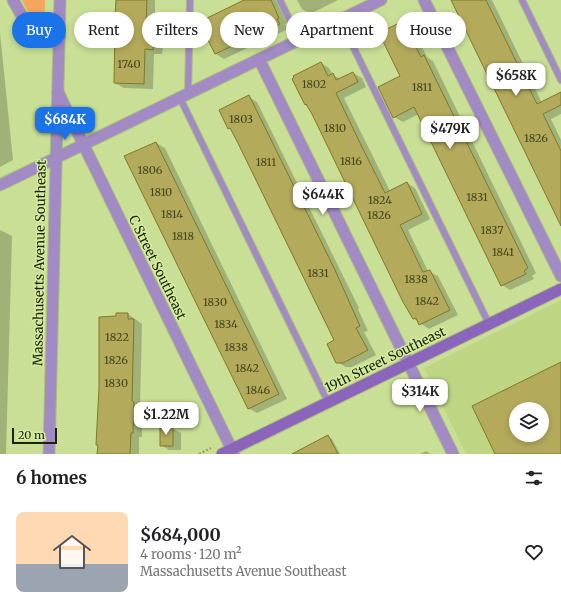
<!DOCTYPE html>
<meta charset="utf-8">
<style>
body{margin:0;font-family:Merriweather,serif;background:#f2f2f2;color:#202124;height:100vh;display:flex;flex-direction:column;font-size:15px;white-space:nowrap}
*{box-sizing:border-box;margin:0}
p{font-size:13px;color:#757577}
.icon{flex:none;width:22px;height:22px;fill:none;stroke:currentColor;stroke-width:2;stroke-linecap:round;stroke-linejoin:round}
.map{position:relative;height:454px;overflow:hidden}
.panel{display:flex;flex-direction:column;background:#fff;flex:1}
.panel>*{flex:none}
.top-card{position:absolute;left:12px;top:12px;width:537px;height:36px;display:flex;gap:8px}
.controls{position:absolute;left:509px;top:402px;display:grid;gap:8px}
.controls a{display:grid;place-items:center;width:40px;height:40px;border-radius:50%;background:#fff;box-shadow:0 2px 6px #0003;font-size:20px}
.scale{position:absolute;left:12px;bottom:10px;width:45px;box-sizing:border-box;padding-left:4px;border:2px solid #1c2406;border-top:0;font-size:11px;line-height:14px;white-space:nowrap;color:#1c2406;-webkit-text-stroke:3px #d5eca1;paint-order:stroke}
.price{position:absolute;translate:-50% -34px;padding:0 9px;border-radius:8px;background:#fff;color:#222;font-size:13px;line-height:26px;filter:drop-shadow(0 1px 2px #0008)}
.price::after{content:'';position:absolute;left:50%;top:24px;width:12px;height:9px;margin-left:-6px;background:inherit;clip-path:polygon(0 0,100% 0,50% 100%)}
.price.on{background:#1a73e8;color:#fff}
ul{padding:0;list-style:none}
li{display:flex;align-items:center;gap:12px;height:100px;padding:0 16px}
li span{display:grid;place-items:center;flex:none;width:112px;height:80px;border-radius:8px;color:#555}
li>.icon{margin-inline-start:auto}
span .icon{width:48px;height:48px;fill:#fffc;stroke-width:1}
li b{font-size:17px}
h2{display:flex;justify-content:space-between;align-items:center;height:48px;padding:0 16px;font-size:17px}
.chip{padding:0 14px;border-radius:18px;background:#fff;box-shadow:0 2px 6px #0003;font-size:14px;line-height:36px}
.chip.on{background:#1a73e8;color:#fff}
.map>svg:first-child{display:block}
.built{fill:#bed684;fill-rule:evenodd}
.green{fill:#f5a65d}
.shadow{fill:#0003}
.building{fill:#b4aa5c;stroke:#817726;fill-rule:evenodd}
.lines{fill:none;stroke-linecap:round;stroke-linejoin:round}
.service-casing{stroke:#aabd7b;stroke-width:8}
.minor-casing{stroke:#aabd7b;stroke-width:13}
.tertiary-casing{stroke:#aabd7b;stroke-width:13}
.secondary-casing{stroke:#aabd7b;stroke-width:13}
.path{stroke:#92a367;stroke-width:2.5;stroke-dasharray:2 2;stroke-linecap:butt}
.service{stroke:#a28bc5;stroke-width:6}
.minor{stroke:#a28bc5;stroke-width:11}
.tertiary{stroke:#a28bc5;stroke-width:11}
.secondary{stroke:#8a65bb;stroke-width:11}
.labels{text-anchor:middle;stroke-width:3;stroke-linejoin:round;paint-order:stroke}
.number-label{font-size:11px;fill:#42461c}
.street-label{font-size:13px;fill:#1c2406;stroke:#d5eca1}
</style>
<div class="map">
<svg width="561" height="454" viewBox="0 0 561 454">
<rect width="100%" height="100%" fill="#c9df95"/>
<path class="built" d="M561 300V454H466L424 368ZM516 409H542V435H516Z"/>
<path class="green" d="M22 0H45L44 28 42 31 37 30Z"/>
<path class="shadow" d="M116 0H155V27L165 32 162 54H154L153 89 124 88 115 83 116 31 110 28 116 17Z
M247 0H276L287 23 285 24 288 29 224 59 216 54 200 23Z
M297 0H338L310 14 302 9Z
M454 0H492L542 103 561 93V114L551 119 561 140V224Z
M403 22 412 27 427 57 433 61 536 273 532 276 534 279 510 290 502 285 419 114 403 122 394 117 402 77Z
M0 33 13 160 0 167Z
M321 63 329 68 333 75 341 79 353 73 362 78 366 87 344 98 390 191 407 183 415 188 430 219 408 230 428 271 438 276 458 315 429 329 414 319 404 302 308 105 306 104Z
M249 97 257 102 359 308 358 309 368 331 364 332 376 355 352 367H346L337 362 335 341 249 165 221 111Z
M156 143 165 148 287 399 257 413 248 408Z
M0 230 12 236 6 454H0Z
M128 314 142 324 140 406 142 407V437H139V454H98L99 445 97 444 117 316Z
M172 428 181 433V450H169L161 445Z
M328 436 332 439 340 454H295Z
M426 451 431 454H420Z"/>
<path class="building" d="M116 0H147L146 25 156 26 153 50 145 49 144 84 114 83 115 29H109L110 16H115Z
M244 0H271L279 18 277 19 280 24 215 54 199 22Z
M451 0H486L537 104 561 92V105L543 114 561 151V226Z
M403 21 421 57 424 55 528 268 524 271 526 274 501 286 414 107 393 118 378 87 400 76 379 33Z
M321 62 328 76 333 73 336 80 353 72 358 82 336 93 362 147 385 193 407 182 422 214 400 225 423 272 430 270 450 310 419 325 416 318 413 319 403 302 312 114 306 104 305 105 292 79 294 77 293 76Z
M249 95 335 270 360 326 356 328 368 350 343 363H336L327 344 334 340 236 139 230 128 228 129 219 110Z
M156 142 279 394 248 409 124 156Z
M116 313H128V319H134L132 401 134 402 133 433H131L130 454H97L98 445H96L99 388V317L116 316Z
M561 362V454H495L472 406ZM516 409H542V435H516Z
M160 427H173V446H160Z
M328 435 338 454H292Z"/>
<g class="lines">
<defs>
<path id="service" d="M280 0 299 40
M522 0 561 80
M340 20 489 324
M188 94 190 0
M180 98 328 402"/>
<path id="minor" d="M13 0 32 34 40 37H60
M424 0 561 276
M259 59 453 454
M58 92 234 454
M0 185 381 0"/>
<path id="tertiary" d="M49 454 60 0"/>
<path id="secondary" d="M222 454 561 289"/>
</defs>
<use href="#service" class="service-casing"/>
<use href="#minor" class="minor-casing"/>
<use href="#tertiary" class="tertiary-casing"/>
<use href="#secondary" class="secondary-casing"/>
<path class="path" d="M199 454 211 448"/>
<use href="#service" class="service"/>
<use href="#minor" class="minor"/>
<use href="#tertiary" class="tertiary"/>
<use href="#secondary" class="secondary"/>
</g>
<g class="labels">
<g class="number-label">
<text x="129" y="68">1740</text>
<text x="314" y="88">1802</text>
<text x="422" y="91">1811</text>
<text x="241" y="123">1803</text>
<text x="335" y="132">1810</text>
<text x="536" y="142">1826</text>
<text x="351" y="165">1816</text>
<text x="266" y="166">1811</text>
<text x="150" y="174">1806</text>
<text x="161" y="196">1810</text>
<text x="477" y="201">1831</text>
<text x="380" y="204">1824</text>
<text x="172" y="218">1814</text>
<text x="379" y="219">1826</text>
<text x="492" y="234">1837</text>
<text x="183" y="240">1818</text>
<text x="503" y="256">1841</text>
<text x="318" y="277">1831</text>
<text x="416" y="283">1838</text>
<text x="427" y="305">1842</text>
<text x="215" y="306">1830</text>
<text x="226" y="328">1834</text>
<text x="117" y="341">1822</text>
<text x="236" y="351">1838</text>
<text x="116" y="364">1826</text>
<text x="247" y="372">1842</text>
<text x="116" y="387">1830</text>
<text x="258" y="394">1846</text>
</g>
<g class="street-label">
<text transform="translate(39 263) rotate(-89)" y="5">Massachusetts Avenue Southeast</text>
<text transform="translate(158 267) rotate(64)" y="5">C Street Southeast</text>
<text transform="translate(385 359) rotate(-26)" y="5">19th Street Southeast</text>
</g>
</g>
</svg>
<div class="controls">
<a><svg class="icon" aria-label="layers" viewBox="0 0 24 24"><path d="M12 4l9 5-9 5-9-5zM3 14l9 5 9-5"/></svg></a>
</div>
<div class="scale">20 m</div>
<b class="price" style="left:516px;top:97px">$658K</b>
<b class="price on" style="left:65px;top:141px">$684K</b>
<b class="price" style="left:450px;top:150px">$479K</b>
<b class="price" style="left:323px;top:216px">$644K</b>
<b class="price" style="left:420px;top:413px">$314K</b>
<b class="price" style="left:166px;top:436px">$1.22M</b>
<div class="top-card">
<a class="chip on">Buy</a>
<a class="chip">Rent</a>
<a class="chip">Filters</a>
<a class="chip">New</a>
<a class="chip">Apartment</a>
<a class="chip">House</a>
</div>
</div>
<section class="panel">
<h2>6 homes<svg class="icon" aria-label="filters" viewBox="0 0 24 24"><path d="M4 7h16M4 17h16"/><circle cx="9" cy="7" r="2"/><circle cx="15" cy="17" r="2"/></svg></h2>
<ul>
<li><span style="background:linear-gradient(#ffd9b3 65%,#9aa5b1 0)"><svg class="icon" aria-label="home" viewBox="0 0 24 24"><path d="M3 11l9-7 9 7M6 9v11h12V9"/></svg></span><div><b>$684,000</b><p>4 rooms · 120 m²</p><p>Massachusetts Avenue Southeast</p></div><svg class="icon" aria-label="heart" viewBox="0 0 24 24"><path d="M12 20l-8-8c-3-5 5-10 8-4 3-6 11-1 8 4z"/></svg></li>
</ul>
</section>
